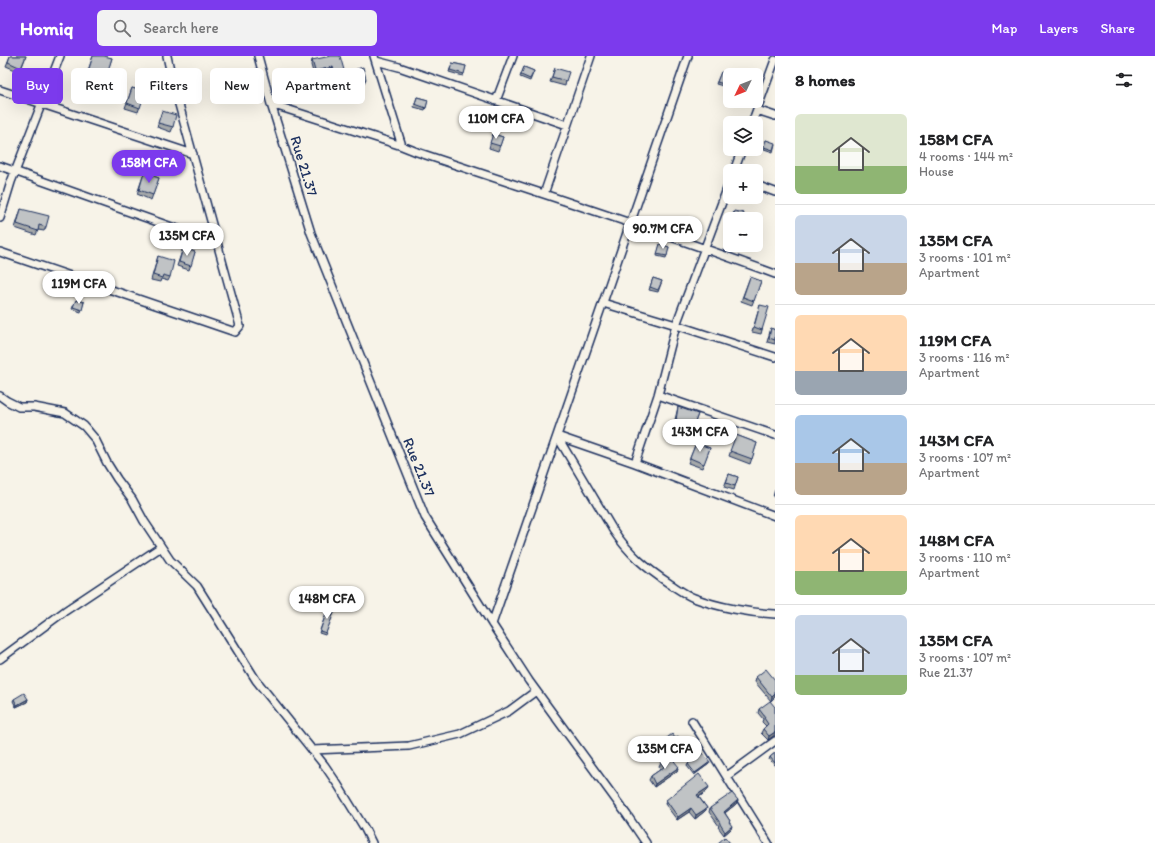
<!DOCTYPE html>
<meta charset="utf-8">
<style>
body{margin:0;font-family:Itim,sans-serif;background:#f2f2f2;color:#202124;height:100vh;display:flex;flex-direction:column;font-size:15px;white-space:nowrap}
*{box-sizing:border-box;margin:0}
p{font-size:13px;color:#757577}
.icon{flex:none;width:22px;height:22px;fill:none;stroke:currentColor;stroke-width:2;stroke-linecap:round;stroke-linejoin:round}
.map{position:relative;flex:1;overflow:hidden}
.details{display:flex;flex-direction:column;background:#fff;width:380px}
.details>*{flex:none}
.top-card{position:absolute;left:12px;top:12px;width:380px;height:36px;display:flex;gap:8px}
.needle{width:26px;rotate:227deg}
.fabs{position:absolute;left:723px;top:12px;display:grid;gap:8px}
.fabs a{display:grid;place-items:center;width:40px;height:40px;border-radius:6px;background:#fff;box-shadow:0 4px 16px #0002;font-size:20px}
.price{position:absolute;translate:-50% -34px;padding:0 9px;border-radius:14px;background:#fff;color:#222;font-size:13px;line-height:26px;filter:drop-shadow(0 1px 2px #0008)}
.price::after{content:'';position:absolute;left:50%;top:24px;width:12px;height:9px;margin-left:-6px;background:inherit;clip-path:polygon(0 0,100% 0,50% 100%)}
.price.current{background:#7c3aed;color:#fff}
ul{padding:0;list-style:none}
li{display:flex;align-items:center;gap:12px;height:100px;padding:0 20px}
li+li{border-top:1px solid #e0e0e0}
li span{display:grid;place-items:center;flex:none;width:112px;height:80px;border-radius:6px;color:#555}
li>.icon{margin-inline-start:auto}
span .icon{width:48px;height:48px;fill:#fffc;stroke-width:1}
li b{font-size:17px}
h2{display:flex;justify-content:space-between;align-items:center;height:48px;padding:0 20px;font-size:17px}
.chip{padding:0 14px;border-radius:6px;background:#fff;box-shadow:0 4px 16px #0002;font-size:14px;line-height:36px}
.chip.current{background:#7c3aed;color:#fff}
header{display:flex;align-items:center;gap:24px;box-sizing:border-box;height:56px;padding:0 20px;background:#7c3aed;color:#fff}
header strong{font-size:19px}
nav{display:flex;gap:22px;margin-inline-start:auto;font-size:14px}
.search{width:280px;height:36px;background:#f2f2f2;display:flex;align-items:center;gap:10px;box-sizing:border-box;padding:0 14px;border-radius:6px;color:#757577;font-size:15px}
main{display:flex;flex:1;min-height:0}
.map>svg:first-child{display:block}
.lines{fill:none;stroke-linecap:round;stroke-linejoin:round}
.minor-casing{stroke:#1b2f5e;stroke-width:10}
.minor{stroke:#f7f3e8;stroke-width:7}
.wall{fill:#a5a8a9;stroke:#1b2f5e}
.shaded-wall{fill:#86888a;stroke:#1b2f5e}
.building{fill:#c0c3c5;stroke:#1b2f5e}
.labels{text-anchor:middle;stroke-width:3.5;stroke-linejoin:round;paint-order:stroke}
.street-label{font-size:15px;fill:#1b2f5e;stroke:#f7f3e8}
</style>
<header>
<strong>Homiq</strong>
<div class="search"><svg class="icon" aria-label="search" viewBox="0 0 24 24"><circle cx="10" cy="10" r="6"/><path d="M15 15l6 6"/></svg>Search here</div>
<nav><a>Map</a><a>Layers</a><a>Share</a></nav>
</header>
<main>
<div class="map">
<svg width="775" height="787" viewBox="0 0 775 787">
<rect width="100%" height="100%" fill="#f7f3e8"/>
<filter id="ink" filterUnits="userSpaceOnUse"><feTurbulence type="fractalNoise" baseFrequency=".025" numOctaves="2"/><feDisplacementMap in="SourceGraphic" scale="8" xChannelSelector="R" yChannelSelector="G"/><feConvolveMatrix kernelMatrix="1 2 1 2 8 2 1 2 1" color-interpolation-filters="sRGB"/></filter>
<g filter="url(#ink)">
<g class="lines">
<defs>
<path id="minor" d="M258 0 271 48 311 177 425 461 492 568 529 625 627 759 646 787
M374 0 402 90
M376 5 399 11 567 69
M0 34 193 98
M496 45 513 0
M271 48 402 90 417 96C536 136 657 174 775 218
M757 54 775 60
M752 67 775 4
M0 110 217 187
M734 115 742 93
M756 129 775 136
M544 138 591 0
M0 162 11 126 22 98 60 0
M0 196 235 276 240 270 172 23 167 0
M603 247 676 269 775 301
M658 339 775 379
M0 340 7 345 19 351H34L65 357 84 370 95 383 107 407 117 423 132 443 144 465 170 504 197 530 256 624 325 710 338 729 365 773 372 787
M557 380 613 474C629 498 646 512 670 528 678 533 686 539 694 542 718 551 750 557 775 558
M557 380 635 407 775 460
M635 407 658 339 676 269 730 125
M492 568 688 0
M0 603 65 555 161 491
M692 665 768 787
M312 694 409 690 460 678 509 655 536 635
M727 720 775 685"/>
</defs>
<use href="#minor" class="minor-casing"/>
<use href="#minor" class="minor"/>
</g>
<path class="wall" d="M10 0H26L20 16 6 10Z
M93 0 112 2 99 41 81 35Z
M312 4 344 14 342 18 333 21 331 16 314 20 311 9Z
M452 7 466 10 463 20 449 16Z
M524 11 534 15 530 25 520 21Z
M555 12 566 25 565 30 550 26Z
M348 16 364 27 349 32 346 20Z
M721 16 727 18 723 30 716 28Z
M132 32 145 36 138 56 125 52Z
M417 41 428 44 425 54 414 51Z
M162 55 173 71 171 76 157 71Z
M493 78 503 81 498 95 489 92Z
M766 84 775 88 773 96 764 93Z
M144 117 159 122 151 144 137 138Z
M21 153 46 171 44 175 38 174 36 179 15 172Z
M660 188 669 191 666 202 657 200Z
M183 192 195 196 189 214 177 210Z
M158 200 170 221 168 225 161 223 160 226 151 224Z
M750 221 761 225 752 249 741 245Z
M653 222 662 225 658 236 649 234Z
M76 244 84 246 81 256 72 253Z
M760 249 762 274 761 278 752 276Z
M771 272 775 274V288L767 286Z
M678 351 698 358 688 386 676 382 681 370 674 368Z
M736 379 757 387 750 408 729 400Z
M696 387 710 392 702 412 688 407Z
M729 418 738 421 734 434 724 431Z
M775 433V441H773Z
M328 552 335 554 325 579 319 577Z
M756 621 775 624V641L771 645 755 626Z
M14 643H28L27 646 16 651 13 645Z
M775 651V679L768 684 761 677 763 673 766 670 762 666 763 663 758 657 759 653Z
M663 685 681 690 669 700 661 690Z
M688 697 709 708 694 719 687 710 688 708 692 705 687 700Z
M775 697V710L769 704 770 701Z
M661 707 679 711 677 715 654 731 649 724 651 720 661 713 659 711Z
M707 735 699 741 707 752 705 755 695 763 689 756 677 764 665 748 666 744Z
M738 744 736 748 725 757 730 765 729 766 731 773 724 779 718 771 719 770 709 756 710 752Z"/>
<path class="shaded-wall" d="M333 11 331 16 314 20 315 15Z
M344 14 342 18 333 21 334 16Z
M366 23 364 27 349 32 351 27Z
M775 638V641L771 645 772 641Z
M28 643 27 646 16 651 17 649Z
M775 676V679L768 684 769 680Z
M682 686 681 690 669 700 671 695Z
M710 706 709 708 694 719 695 717Z
M679 711 677 715 654 731 655 728Z
M709 731 707 735 696 743 697 739Z
M738 744 736 748 722 759 724 756Z
M691 752 689 756 677 764 678 761Z
M707 752 705 755 695 763 696 759Z
M732 770 731 773 724 779 725 776Z"/>
<path class="building" d="M10 0H26L21 12 8 6Z
M93 0H104L112 2 101 37 83 31Z
M331 0H340L344 14 334 16 333 11 315 15 312 4Z
M452 7 466 10 464 18 450 14Z
M363 11 366 23 351 27 348 16Z
M524 11 534 15 530 23 521 19Z
M555 12 569 16 566 25 552 21Z
M721 16 727 18 724 28 717 26Z
M132 32 145 36 140 52 127 47Z
M417 41 428 44 426 52 415 48Z
M162 55 176 59 173 71 158 67Z
M493 78 503 81 500 90 490 87Z
M766 84 775 87 773 94 764 91Z
M144 117 159 122 153 139 139 134Z
M21 153 49 160 46 171 39 169 38 175 17 168Z
M734 155 744 157 742 163H735L732 162Z
M660 188 669 191 667 200 657 198Z
M183 192 195 196 191 210 179 206Z
M158 200 174 205 170 221 163 219 162 222 153 219Z
M750 221 761 225 754 245 743 241Z
M653 222 662 225 658 234 650 231Z
M76 244 84 246 82 254 73 251Z
M760 249 769 251 762 274 754 271Z
M771 272 775 274V284L769 282Z
M678 351 698 358 689 382 678 378 682 365 676 364Z
M736 379 757 387 752 403 730 395Z
M696 387 710 392 704 408 690 402Z
M729 418 738 421 735 430 726 427Z
M328 552 335 554 326 577 320 575Z
M766 613 775 624V638L772 641 756 621Z
M24 637 28 643 17 649 14 643Z
M770 645 775 651V676L769 680 763 673 768 668 764 662 765 661 759 653Z
M672 678 675 682 678 680 682 686 671 695 663 685Z
M697 690 710 706 695 717 688 708 693 703 688 697Z
M775 697V707L770 701Z
M670 700 679 711 655 728 651 720 664 711 661 707Z
M699 718 709 731 697 739 707 752 696 759 691 752 678 761 666 744Z
M732 737 738 744 724 756 730 765 729 766 732 770 725 776 720 768V767L710 752Z
M725 781 730 787H718Z"/>
</g>
<g class="labels">
<g class="street-label">
<text transform="translate(304 110) rotate(73)" y="5">Rue 21.37</text>
<text transform="translate(419 411) rotate(68)" y="5">Rue 21.37</text>
</g>
</g>
</svg>
<div class="fabs">
<a><svg class="needle" viewBox="-14 -14 28 28"><path d="M0-13l5 13h-10z" fill="#e53935"/><path d="M0 13l5-13h-10z" fill="#757577"/></svg></a>
<a><svg class="icon" aria-label="layers" viewBox="0 0 24 24"><path d="M12 4l9 5-9 5-9-5zM3 14l9 5 9-5"/></svg></a>
<a>+</a>
<a>−</a>
</div>
<b class="price" style="left:496px;top:84px">110M CFA</b>
<b class="price current" style="left:149px;top:128px">158M CFA</b>
<b class="price" style="left:663px;top:194px">90.7M CFA</b>
<b class="price" style="left:187px;top:201px">135M CFA</b>
<b class="price" style="left:79px;top:249px">119M CFA</b>
<b class="price" style="left:700px;top:397px">143M CFA</b>
<b class="price" style="left:327px;top:564px">148M CFA</b>
<b class="price" style="left:665px;top:714px">135M CFA</b>
<div class="top-card">
<a class="chip current">Buy</a>
<a class="chip">Rent</a>
<a class="chip">Filters</a>
<a class="chip">New</a>
<a class="chip">Apartment</a>
</div>
</div>
<section class="details">
<h2>8 homes<svg class="icon" aria-label="filters" viewBox="0 0 24 24"><path d="M4 7h16M4 17h16"/><circle cx="9" cy="7" r="2"/><circle cx="15" cy="17" r="2"/></svg></h2>
<ul>
<li><span style="background:linear-gradient(#dfe7d0 65%,#8fb573 0)"><svg class="icon" aria-label="home" viewBox="0 0 24 24"><path d="M3 11l9-7 9 7M6 9v11h12V9"/></svg></span><div><b>158M CFA</b><p>4 rooms · 144 m²</p><p>House</p></div></li>
<li><span style="background:linear-gradient(#c9d6e8 60%,#b9a48a 0)"><svg class="icon" aria-label="home" viewBox="0 0 24 24"><path d="M3 11l9-7 9 7M6 9v11h12V9"/></svg></span><div><b>135M CFA</b><p>3 rooms · 101 m²</p><p>Apartment</p></div></li>
<li><span style="background:linear-gradient(#ffd9b3 70%,#9aa5b1 0)"><svg class="icon" aria-label="home" viewBox="0 0 24 24"><path d="M3 11l9-7 9 7M6 9v11h12V9"/></svg></span><div><b>119M CFA</b><p>3 rooms · 116 m²</p><p>Apartment</p></div></li>
<li><span style="background:linear-gradient(#a9c7e8 60%,#b9a48a 0)"><svg class="icon" aria-label="home" viewBox="0 0 24 24"><path d="M3 11l9-7 9 7M6 9v11h12V9"/></svg></span><div><b>143M CFA</b><p>3 rooms · 107 m²</p><p>Apartment</p></div></li>
<li><span style="background:linear-gradient(#ffd9b3 70%,#8fb573 0)"><svg class="icon" aria-label="home" viewBox="0 0 24 24"><path d="M3 11l9-7 9 7M6 9v11h12V9"/></svg></span><div><b>148M CFA</b><p>3 rooms · 110 m²</p><p>Apartment</p></div></li>
<li><span style="background:linear-gradient(#c9d6e8 75%,#8fb573 0)"><svg class="icon" aria-label="home" viewBox="0 0 24 24"><path d="M3 11l9-7 9 7M6 9v11h12V9"/></svg></span><div><b>135M CFA</b><p>3 rooms · 107 m²</p><p>Rue 21.37</p></div></li>
</ul>
</section>
</main>
